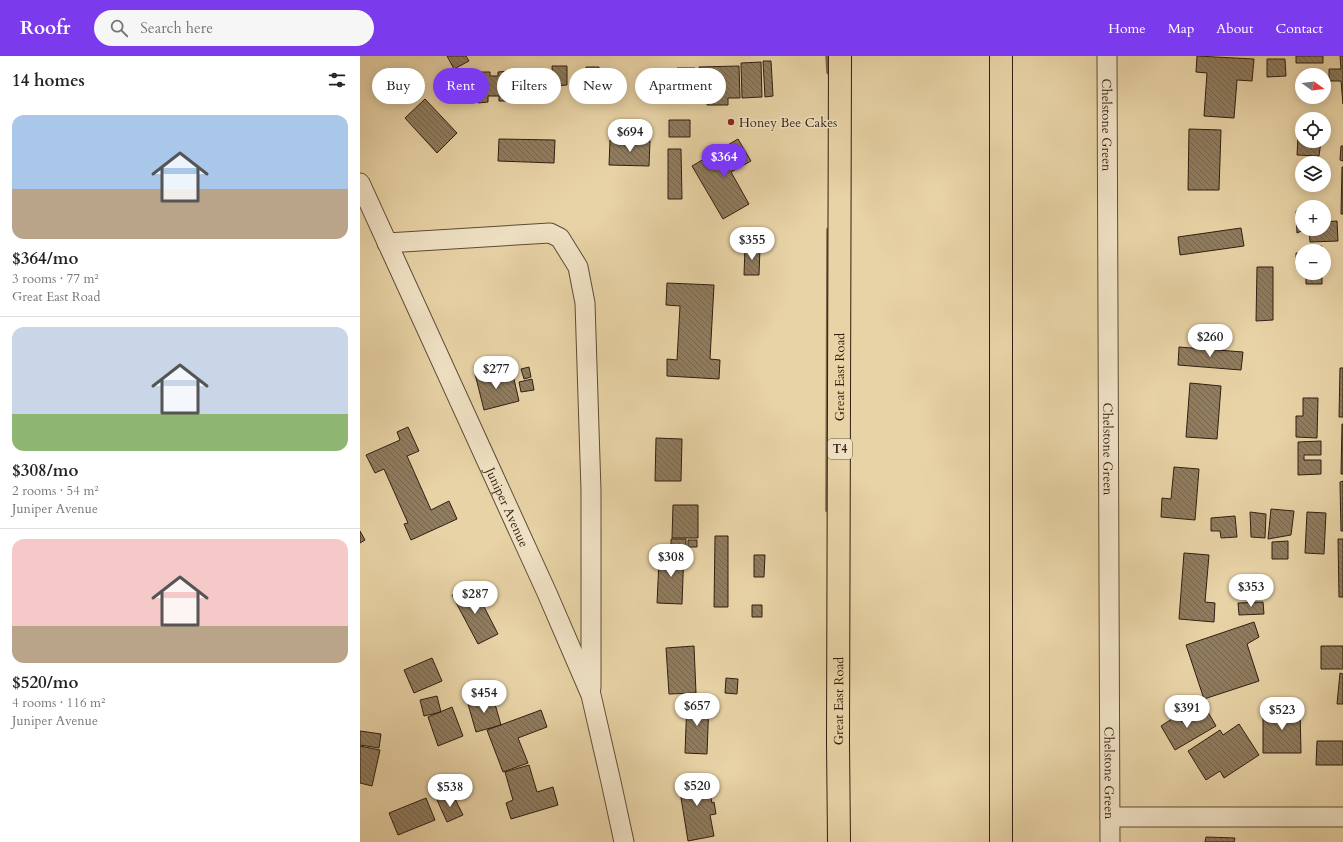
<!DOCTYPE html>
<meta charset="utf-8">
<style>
body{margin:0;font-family:Cardo,serif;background:#f6f6f6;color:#222;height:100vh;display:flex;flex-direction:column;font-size:15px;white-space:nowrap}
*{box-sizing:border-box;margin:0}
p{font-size:13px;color:#767676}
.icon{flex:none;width:22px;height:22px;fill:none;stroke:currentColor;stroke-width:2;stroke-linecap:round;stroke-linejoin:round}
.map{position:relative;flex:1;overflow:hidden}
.panel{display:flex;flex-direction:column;background:#fff;width:360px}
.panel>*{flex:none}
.top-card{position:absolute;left:12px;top:12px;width:380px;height:36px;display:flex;gap:8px}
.needle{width:26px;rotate:104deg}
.controls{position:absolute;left:935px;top:12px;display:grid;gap:8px}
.controls a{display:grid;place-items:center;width:36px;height:36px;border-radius:50%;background:#fff;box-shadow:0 2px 10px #0003;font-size:20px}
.price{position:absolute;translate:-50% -34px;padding:0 9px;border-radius:14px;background:#fff;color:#222;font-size:13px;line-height:26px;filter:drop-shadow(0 1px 2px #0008)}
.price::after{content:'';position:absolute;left:50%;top:24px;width:12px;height:9px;margin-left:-6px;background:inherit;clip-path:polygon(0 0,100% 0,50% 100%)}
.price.selected{background:#7c3aed;color:#fff}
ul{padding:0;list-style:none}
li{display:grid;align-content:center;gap:8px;height:212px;padding:0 12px}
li+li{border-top:1px solid #e0e0e0}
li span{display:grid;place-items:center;height:124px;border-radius:12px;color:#555}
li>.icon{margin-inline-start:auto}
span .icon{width:72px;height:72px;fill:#fffc;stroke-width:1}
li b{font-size:17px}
h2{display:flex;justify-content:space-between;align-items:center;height:48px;padding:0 12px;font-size:17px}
.tag{padding:0 14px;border-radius:18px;background:#fff;box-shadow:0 2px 10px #0003;font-size:14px;line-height:36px}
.tag.selected{background:#7c3aed;color:#fff}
header{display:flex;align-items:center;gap:24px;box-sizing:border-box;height:56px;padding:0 20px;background:#7c3aed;color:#fff}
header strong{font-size:19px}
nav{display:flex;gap:22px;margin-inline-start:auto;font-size:14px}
.search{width:280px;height:36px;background:#f6f6f6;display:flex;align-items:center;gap:10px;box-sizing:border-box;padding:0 14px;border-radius:22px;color:#767676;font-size:15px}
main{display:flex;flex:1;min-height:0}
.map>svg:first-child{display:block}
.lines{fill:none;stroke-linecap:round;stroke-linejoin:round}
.stream{stroke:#7a654b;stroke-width:5.5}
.building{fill:url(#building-back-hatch);stroke:#311e10}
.street-casing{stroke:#5f4b36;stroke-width:21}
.primary-casing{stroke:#311e10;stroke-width:24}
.street{stroke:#f0e2c5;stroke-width:19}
.primary{stroke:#e8d3a6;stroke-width:22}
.poi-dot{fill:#8f2418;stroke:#f0e2c5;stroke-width:1.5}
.labels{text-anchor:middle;stroke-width:3;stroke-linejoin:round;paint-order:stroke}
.shield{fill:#f0e2c5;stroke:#6a5946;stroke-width:1}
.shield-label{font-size:12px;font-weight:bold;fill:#311e10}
.poi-label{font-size:13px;fill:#311e10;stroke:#f0e2c5;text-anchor:start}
.street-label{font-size:13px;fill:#311e10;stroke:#f0e2c5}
</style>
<header>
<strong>Roofr</strong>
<div class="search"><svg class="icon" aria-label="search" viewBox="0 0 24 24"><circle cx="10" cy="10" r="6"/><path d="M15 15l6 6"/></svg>Search here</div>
<nav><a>Home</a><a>Map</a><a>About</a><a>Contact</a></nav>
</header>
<main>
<section class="panel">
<h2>14 homes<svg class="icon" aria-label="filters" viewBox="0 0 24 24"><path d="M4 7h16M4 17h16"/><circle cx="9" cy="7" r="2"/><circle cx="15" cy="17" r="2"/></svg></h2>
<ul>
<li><span style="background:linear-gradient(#a9c7e8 60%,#b9a48a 0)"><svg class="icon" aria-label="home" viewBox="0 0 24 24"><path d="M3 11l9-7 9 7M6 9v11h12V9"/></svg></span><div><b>$364/mo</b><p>3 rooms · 77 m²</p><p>Great East Road</p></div></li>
<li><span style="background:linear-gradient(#c9d6e8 70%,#8fb573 0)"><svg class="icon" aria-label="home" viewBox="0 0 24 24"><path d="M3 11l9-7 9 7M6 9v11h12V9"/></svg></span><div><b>$308/mo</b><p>2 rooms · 54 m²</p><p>Juniper Avenue</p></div></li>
<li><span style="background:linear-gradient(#f6c9c9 70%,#b9a48a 0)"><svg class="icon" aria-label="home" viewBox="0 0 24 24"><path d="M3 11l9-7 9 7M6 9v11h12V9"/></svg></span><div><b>$520/mo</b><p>4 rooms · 116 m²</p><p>Juniper Avenue</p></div></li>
</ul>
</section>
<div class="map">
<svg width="983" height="786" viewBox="0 0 983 786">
<defs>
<pattern id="building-back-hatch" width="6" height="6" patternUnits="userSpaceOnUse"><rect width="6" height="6" fill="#907c5e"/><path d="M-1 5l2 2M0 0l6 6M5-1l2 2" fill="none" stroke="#76654c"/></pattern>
</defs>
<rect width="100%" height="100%" fill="#e8d3a6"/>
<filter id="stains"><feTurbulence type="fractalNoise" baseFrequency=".005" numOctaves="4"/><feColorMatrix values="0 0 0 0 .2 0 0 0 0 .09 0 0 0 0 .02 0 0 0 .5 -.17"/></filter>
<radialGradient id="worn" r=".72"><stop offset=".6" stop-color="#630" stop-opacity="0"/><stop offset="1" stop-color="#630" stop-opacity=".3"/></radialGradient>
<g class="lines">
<path class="stream" d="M468 0 469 16
M468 454 469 174"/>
</g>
<path class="building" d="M87 0H106L109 5 94 13Z
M837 0 894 3 892 25 877 24 874 62 844 60 847 17 836 16Z
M936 0H963V7H936Z
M980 0H983V48L981 25H969V13H981Z
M907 3H925L926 20 907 21Z
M403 5H411L413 40 405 41Z
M401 6 402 41 382 42 381 7Z
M192 10H207V29L193 30Z
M379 10 380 42H368V49H347V43H340L339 11Z
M226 11H239V16H235V27H225Z
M317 12H335L336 29 318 30Z
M149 15 151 45H139V40H128V46L118 47 116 16H130V20H138V16Z
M65 43 97 77 77 97 45 62Z
M947 59 963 61V63H946Z
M309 64H330V81H309Z
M829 73 861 74 859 134H828Z
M938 81 942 82V85H961L959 100 937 99Z
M139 83 195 84 194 107 138 105Z
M378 83 391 105 371 116 389 148 363 163 332 110Z
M250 84 290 85 289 110 249 109Z
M981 90H983V105L980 104Z
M308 93H321L322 143H308Z
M982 111H983V158H981Z
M936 155H942V173H946L937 177Z
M977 165 978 185 950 186 949 173H964V166Z
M881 172 884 190 820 199 818 181Z
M405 180 406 190H395V181Z
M962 190V195H947V191Z
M385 191 400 192 399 219H384Z
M936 197H942V210L936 211Z
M897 211H913V264L896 265Z
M946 217H962V228H946Z
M307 227 354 229 350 303 360 304 359 323 307 320V303L317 304 320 250 306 249Z
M819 291 883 296 881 314 818 309Z
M151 309 153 317 138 320 137 312Z
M169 311 171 321 164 323 161 313Z
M980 312H983V361H979Z
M129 314 132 324 153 319 159 345 124 354 115 318Z
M172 323 174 334 161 336 159 326Z
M830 327 861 330 857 383 826 381Z
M943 342H958L957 382 936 381V360H943Z
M982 368H983V418H981Z
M48 371 59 395 47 400 71 454 89 445 97 463 51 484 44 468 48 467 24 413 15 417 6 399 40 384 37 376Z
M296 382 322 383 321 425H295Z
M961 385V399H944V404H961V418L938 419V386Z
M814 411 839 413 835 464 801 461 802 442 811 443Z
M983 425V475H981L980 426Z
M313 449H338V482H312Z
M911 453 934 455 931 479 908 483Z
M890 456 906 458 905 482 891 481Z
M947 456 966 457 964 498 945 497Z
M875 460 877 481 861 482 860 475H851V462Z
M0 475 5 484 0 487Z
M355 480H368V551H354Z
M311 483H326V492H311Z
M978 483H983V541H979Z
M328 484H337V491H328Z
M928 485V503H912V486Z
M306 493 324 494 322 548 297 547 299 505H306Z
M824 497 849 499 845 546 855 547 854 566 819 563Z
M394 499H405L404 521H394Z
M109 530 117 545 120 543 138 578 118 588 92 539Z
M903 546 904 558 879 559 878 547Z
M392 549H402V561H392Z
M894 566 899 581 887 588 899 625 844 643 826 589Z
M334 590 336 637 309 638 306 592Z
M961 590H983V613H961Z
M72 602 82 625 54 637 44 614Z
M980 617 983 618V648H977Z
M366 622 378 623 377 638 365 637Z
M77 640 81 656 64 660 60 644Z
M133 641 141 669 116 676 108 648Z
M327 644 349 645 347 698 325 697Z
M92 651 103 680 78 690 68 661Z
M940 652 941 697H903V654Z
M181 654 187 671 158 682 168 707 143 716 127 674Z
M848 656 856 670 815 694 801 670 818 659 822 666 837 657 841 661Z
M879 668 899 699 864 722 860 715 846 724 828 695 860 674 863 679Z
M0 675 21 678 19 692 0 689Z
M957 685H983V709H956Z
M0 690 20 694 12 730 0 727Z
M169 709 177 736 193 731 198 749 151 763 146 747 153 744 145 716Z
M345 718 346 729 351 728 352 736 350 737 352 747 354 746 356 758 350 759 354 780 328 785 318 723Z
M92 737 103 759 87 766 77 744Z
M66 742 75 764 38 779 29 757Z
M846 781 875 782 874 786H845Z"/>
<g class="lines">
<defs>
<g id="street">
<path id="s1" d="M747 0 750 786"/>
<path id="s2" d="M0 127 187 537 231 639 251 726 264 786"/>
<path d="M27 187 190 177 200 182 218 211 225 247 231 435V632"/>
<path d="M750 761H983"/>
</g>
<g id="primary">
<path d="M641 0V786"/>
<path id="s3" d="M479 786 478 686 480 0"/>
</g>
</defs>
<use href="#street" class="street-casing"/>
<use href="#primary" class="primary-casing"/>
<use href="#street" class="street"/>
<use href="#primary" class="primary"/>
</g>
<circle class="poi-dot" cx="371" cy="66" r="4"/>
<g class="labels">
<rect class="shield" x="468" y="383" width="24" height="20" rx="3"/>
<g class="shield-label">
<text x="480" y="397">T4</text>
</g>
<g class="poi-label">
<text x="379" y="71">Honey Bee Cakes</text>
</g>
<g class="street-label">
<text dy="5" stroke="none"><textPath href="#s1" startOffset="69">Chelstone Green</textPath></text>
<text dy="5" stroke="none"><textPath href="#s3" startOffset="465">Great East Road</textPath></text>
<text dy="5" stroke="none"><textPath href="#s1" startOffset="393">Chelstone Green</textPath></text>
<text dy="5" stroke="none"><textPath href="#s2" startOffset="356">Juniper Avenue</textPath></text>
<text dy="5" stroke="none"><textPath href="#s3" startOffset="141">Great East Road</textPath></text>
<text dy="5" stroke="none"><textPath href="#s1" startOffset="717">Chelstone Green</textPath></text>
</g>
</g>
<rect width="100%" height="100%" filter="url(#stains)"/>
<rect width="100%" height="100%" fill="url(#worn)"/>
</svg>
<div class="controls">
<a><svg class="needle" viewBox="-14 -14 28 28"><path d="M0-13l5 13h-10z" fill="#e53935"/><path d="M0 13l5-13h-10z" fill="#767676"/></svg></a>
<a><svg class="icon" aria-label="locate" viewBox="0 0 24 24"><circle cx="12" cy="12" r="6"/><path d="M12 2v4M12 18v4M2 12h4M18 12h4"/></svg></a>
<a><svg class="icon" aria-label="layers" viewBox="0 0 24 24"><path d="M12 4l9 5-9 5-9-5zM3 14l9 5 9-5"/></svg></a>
<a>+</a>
<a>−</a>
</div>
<b class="price" style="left:270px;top:97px">$694</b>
<b class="price selected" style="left:364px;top:122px">$364</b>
<b class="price" style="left:392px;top:205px">$355</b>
<b class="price" style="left:850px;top:302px">$260</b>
<b class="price" style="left:136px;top:334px">$277</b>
<b class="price" style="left:311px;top:522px">$308</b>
<b class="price" style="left:891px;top:552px">$353</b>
<b class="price" style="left:115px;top:559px">$287</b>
<b class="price" style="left:124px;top:658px">$454</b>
<b class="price" style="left:337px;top:671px">$657</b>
<b class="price" style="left:827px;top:673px">$391</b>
<b class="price" style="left:922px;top:675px">$523</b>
<b class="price" style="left:337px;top:751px">$520</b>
<b class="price" style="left:90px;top:752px">$538</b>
<div class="top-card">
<a class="tag">Buy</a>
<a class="tag selected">Rent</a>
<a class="tag">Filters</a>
<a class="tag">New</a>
<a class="tag">Apartment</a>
</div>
</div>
</main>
